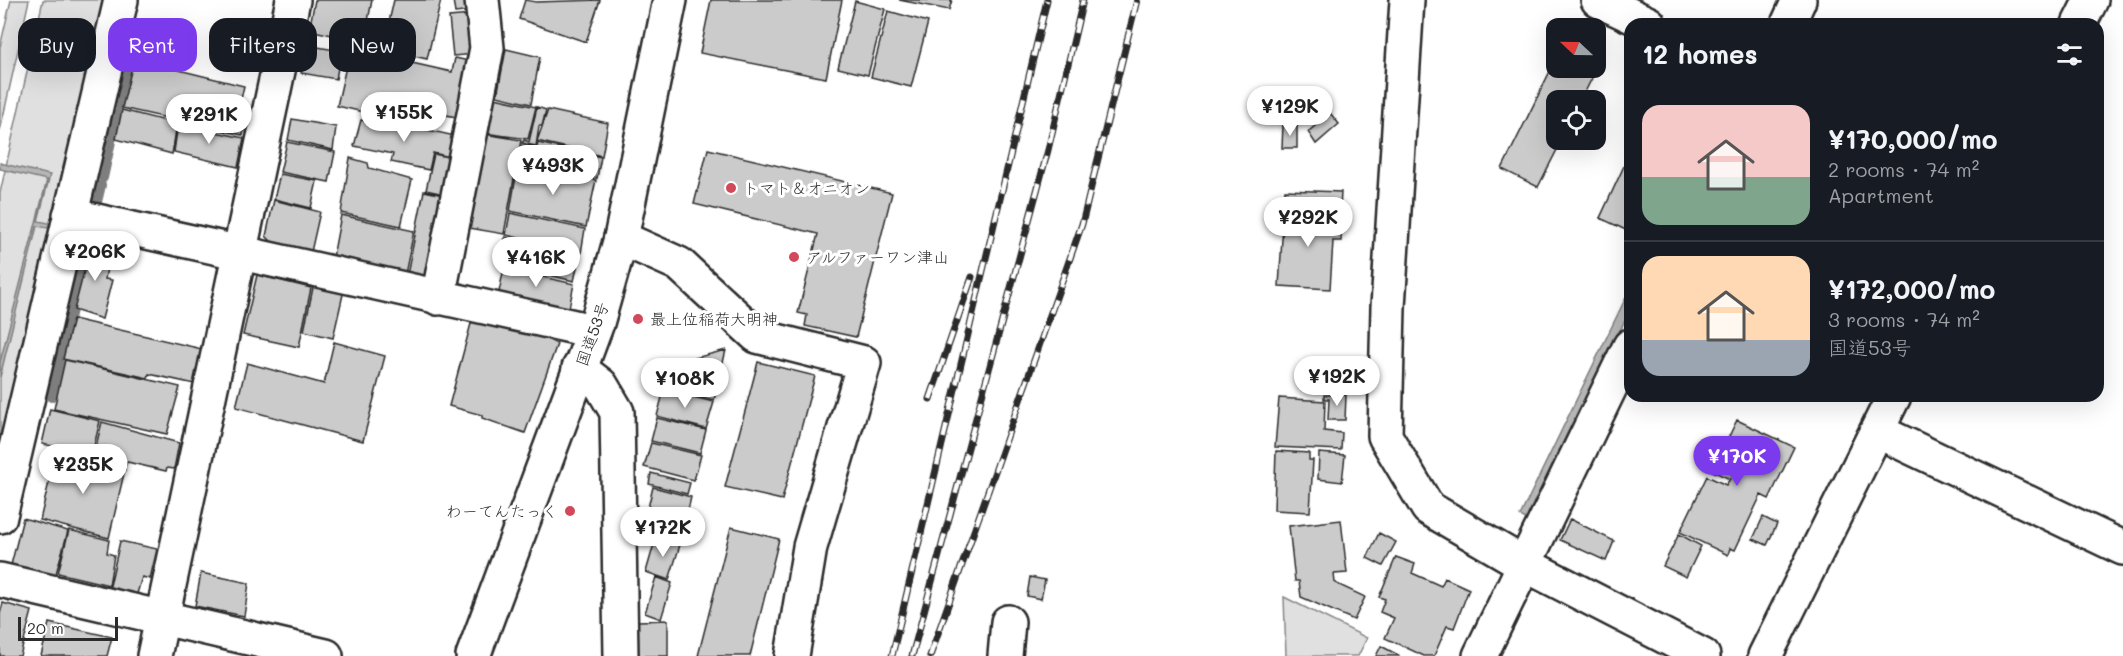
<!DOCTYPE html>
<meta charset="utf-8">
<style>
body{margin:0;font-family:Mali,"Klee One",sans-serif;background:#242831;color:#f1f3f6;height:100vh;display:flex;flex-direction:column;font-size:22px;white-space:nowrap}
*{box-sizing:border-box;margin:0}
p{font-size:20px;color:#9ea1a6}
.icon{flex:none;width:33px;height:33px;fill:none;stroke:currentColor;stroke-width:2;stroke-linecap:round;stroke-linejoin:round}
.map{position:relative;flex:1;overflow:hidden}
.details{position:absolute;left:1624px;top:18px;width:480px;height:384px;display:flex;flex-direction:column;background:#171b24;border-radius:18px;box-shadow:0 6px 24px #0002}
.details>*{flex:none}
.hud{position:absolute;left:18px;top:18px;width:570px;height:54px;display:flex;gap:12px}
.needle{width:39px;rotate:292deg}
.buttons{position:absolute;left:1546px;top:18px;display:grid;gap:12px}
.buttons a{display:grid;place-items:center;width:60px;height:60px;border-radius:12px;background:#171b24;box-shadow:0 6px 24px #0002;font-size:30px}
.scale{position:absolute;left:18px;bottom:15px;width:100px;box-sizing:border-box;padding-left:6px;border:3px solid #2b2b2b;border-top:0;font-size:16px;line-height:21px;white-space:nowrap;color:#2b2b2b;-webkit-text-stroke:4px #fff;paint-order:stroke}
.price{position:absolute;translate:-50% -51px;padding:0 14px;border-radius:21px;background:#fff;color:#222;font-size:20px;line-height:39px;filter:drop-shadow(0 2px 3px #0008)}
.price::after{content:'';position:absolute;left:50%;top:36px;width:18px;height:14px;margin-left:-9px;background:inherit;clip-path:polygon(0 0,100% 0,50% 100%)}
.price.current{background:#7c3aed;color:#fff}
ul{padding:0;list-style:none}
li{display:flex;align-items:center;gap:18px;height:150px;padding:0 18px}
li+li{border-top:2px solid #363941}
li span{display:grid;place-items:center;flex:none;width:168px;height:120px;border-radius:18px;color:#555}
li>.icon{margin-inline-start:auto}
span .icon{width:72px;height:72px;fill:#fffc;stroke-width:1}
li b{font-size:26px}
h2{display:flex;justify-content:space-between;align-items:center;height:72px;padding:0 18px;font-size:26px}
.pill{padding:0 21px;border-radius:18px;background:#171b24;box-shadow:0 6px 24px #0002;font-size:21px;line-height:54px}
.pill.current{background:#7c3aed;color:#fff}
.map>svg:first-child{display:block}
.green{fill:#e0e0e0;stroke:#868686;stroke-width:1.5}
.water{fill:#b6b6b6;stroke:#7e7e7e;stroke-width:1.5}
.lines{fill:none;stroke-linecap:round;stroke-linejoin:round}
.stream{stroke:#7e7e7e;stroke-width:10}
.building{fill:#cbcbcb;stroke:#2b2b2b;stroke-width:1.5}
.minor-casing{stroke:#2b2b2b;stroke-width:38}
.highway-casing{stroke:#2b2b2b;stroke-width:38}
.minor{stroke:#fff;stroke-width:33}
.highway{stroke:#fff;stroke-width:33}
.rail-casing{stroke:#2b2b2b;stroke-width:7}
.rail{stroke:#fff;stroke-width:4.5;stroke-dasharray:14;stroke-linecap:butt}
.poi-dot{fill:#d1495b;stroke:#fff;stroke-width:2}
.labels{text-anchor:middle;stroke-width:6;stroke-linejoin:round;paint-order:stroke}
.poi-label{font-size:16px;fill:#2b2b2b;stroke:#fff;text-anchor:start}
.street-label{font-size:16px;fill:#2b2b2b;stroke:#fff}
</style>
<div class="map">
<svg width="2123" height="656" viewBox="0 0 2123 656">
<rect width="100%" height="100%" fill="#fff"/>
<filter id="ink" filterUnits="userSpaceOnUse"><feTurbulence type="fractalNoise" baseFrequency=".0167" numOctaves="2"/><feDisplacementMap in="SourceGraphic" scale="12" xChannelSelector="R" yChannelSelector="G"/><feConvolveMatrix kernelMatrix="1 2 1 2 8 2 1 2 1" color-interpolation-filters="sRGB"/></filter>
<g filter="url(#ink)">
<path class="green" d="M11 0H29L0 131V47Z
M43 0H111L0 463V193Z
M1284 597 1367 638 1358 656H1286Z"/>
<path class="water" d="M0 163 50 175 38 221 49 223 48 228 37 226 0 377V362L47 180 0 169Z
M1630 289V310L1528 520 1520 516Z"/>
<g class="lines">
<path class="stream" d="M119 106 131 58
M103 178 117 114
M96 206 101 185
M51 397 91 231"/>
</g>
<path class="building" d="M315 0H372L364 42 309 30Z
M394 0H441L427 59 371 46 377 20 389 22Z
M453 0H470L472 11 455 13Z
M525 0 536 2 600 0 586 42 519 19Z
M711 0H842L826 78 700 53Z
M899 0H952L949 10Z
M855 1 885 9 868 75 838 68Z
M888 11 928 22 911 87 871 77Z
M471 15 475 54 453 56 449 17Z
M306 45 341 51 336 79 301 73Z
M350 49 452 72 455 58 469 61 456 117 419 109 416 124 337 106Z
M506 49 540 57 531 104 497 96Z
M1557 57V68H1580L1594 74 1581 100H1557V140H1562L1538 187 1502 169Z
M134 59 244 86 238 112 247 115 243 135 122 108Z
M490 97 536 107 528 139 484 133Z
M537 107 546 110 542 126H539L536 146 522 143 524 140 529 142Z
M122 110 177 124 172 154 116 139Z
M548 110 608 123 602 156 537 141Z
M1330 113 1339 124 1316 144 1308 132Z
M292 119 336 127 333 150 288 140Z
M378 119 455 136 450 157 433 153 429 170 391 162 393 154 354 146 361 120 377 124Z
M178 124 244 138 238 167 174 152Z
M1283 125 1297 126V148H1282Z
M484 134 521 140 504 234 463 227Z
M287 142 335 152 329 182 280 172Z
M538 143 601 157 597 178 518 163 522 145 537 147Z
M708 149 892 193 856 337 805 326 807 315 798 313 818 234 694 204Z
M1630 153V232L1600 218Z
M434 154 452 158 444 194 426 190Z
M350 158 368 163 369 168 412 180 401 226 341 213Z
M518 165 596 180 586 227 510 211Z
M280 174 317 181 311 208 274 199Z
M1285 190 1341 192 1340 209 1284 206Z
M424 191 448 196 429 280 407 275Z
M274 200 320 212 311 252 276 246 266 236Z
M1284 208 1338 211V220H1342L1341 241H1333L1330 289 1279 286Z
M510 213 585 229 581 253 506 235Z
M341 215 414 231 405 274 333 257Z
M505 237 580 254 574 281 532 271 534 264 513 260 514 256 502 253Z
M92 241 111 245 105 279 112 280 102 319 74 310Z
M504 268 574 284 569 308 499 292Z
M257 275 311 288 299 347 243 335Z
M314 283 344 290 333 338 304 331Z
M473 316 527 329 557 344 525 433 482 418V415L449 406Z
M73 319 202 349 195 384 149 374 148 378 63 359Z
M334 342 385 356 363 441 236 407 247 363 324 384Z
M726 350 714 400 664 389 669 365 684 370 687 360Z
M65 360 180 387 167 434 54 409Z
M758 362 815 376 782 500 725 487Z
M664 390 714 402 706 429 657 416Z
M1324 395H1346L1345 420H1328L1329 399H1324Z
M1279 398 1325 401 1324 431 1342 433 1341 450 1275 447Z
M50 409 100 421 92 454 42 444Z
M657 418 706 430 700 453 651 441Z
M1737 420 1794 447 1769 499 1761 495 1735 550 1730 548 1728 555 1680 532 1707 476 1726 485 1730 479 1712 471Z
M102 422 179 443 174 469 167 468 166 471 127 462 125 467 107 463 108 458 94 454Z
M651 443 701 455 694 480 644 467Z
M1276 451 1309 453V460H1313L1310 512 1274 510Z
M78 452 106 459 105 464 125 469 109 538 40 520 55 457 75 462Z
M1319 453 1345 455 1342 482 1318 479Z
M651 473 690 483 687 494 649 484Z
M653 487 691 497 681 541 646 532 651 518 646 516Z
M1763 517 1777 524 1767 545 1753 539Z
M23 518 68 531 55 577 11 565Z
M1570 519 1614 541 1606 561 1560 540Z
M1341 520 1347 573 1334 574 1335 583 1365 597 1354 620 1301 597 1299 581H1295L1289 526Z
M731 527 779 539 750 656H698Z
M69 530 109 540 107 553 114 555 109 585 58 573Z
M1379 533 1396 542 1383 566 1367 558Z
M1679 534 1701 546 1686 577 1663 566Z
M656 537 680 545 669 580 646 572Z
M120 541 157 549 150 579 142 577 136 597 109 590Z
M1396 557 1415 564 1412 573 1441 586 1445 578 1469 589 1454 628 1447 626 1434 656H1424L1385 638 1394 618 1380 612 1385 599 1379 597Z
M201 573 249 583 244 616 195 606Z
M656 577 672 583 661 619 645 613Z
M1030 577 1045 580 1041 599 1027 596Z
M3 603 32 611 20 656H0V614Z
M668 620V656H637L638 621Z
M49 623 112 637 107 656H41Z
M1381 646 1400 656H1376Z"/>
<g class="lines">
<defs>
<path id="minor" d="M1407 0 1388 307 1385 436 1428 508 1524 564 1703 656
M1598 0 1649 24
M1788 24 1799 0
M2079 24 2091 0
M70 215 593 331
M621 238 679 264 757 336 864 363 810 547 792 656
M438 298 487 48 482 0
M579 368 601 385 617 412 621 656
M1877 431 2123 548
M0 516 121 0
M0 580 326 656
M154 656 293 0
M1005 656 1008 622
M1480 656 1630 346
M1765 656 1894 396"/>
<path id="highway" d="M473 656 597 323 621 238 670 0"/>
</defs>
<use href="#minor" class="minor-casing"/>
<use href="#highway" class="highway-casing"/>
<use href="#minor" class="minor"/>
<use href="#highway" class="highway"/>
<defs>
<path id="rail" d="M930 399 972 277
M892 656 1047 0
M912 656 1048 150 1083 0
M930 656 1082 224 1137 0"/>
</defs>
<use href="#rail" class="rail-casing"/>
<use href="#rail" class="rail"/>
</g>
</g>
<g class="poi-dot">
<circle cx="731" cy="188" r="6"/>
<circle cx="794" cy="257" r="6"/>
<circle cx="638" cy="319" r="6"/>
<circle cx="570" cy="511" r="6"/>
</g>
<g class="labels">
<g class="poi-label">
<text x="743" y="194">トマト＆オニオン</text>
<text x="806" y="263">アルファーワン津山</text>
<text x="650" y="325">最上位稲荷大明神</text>
<text x="558" y="517" text-anchor="end">わーてんたっく</text>
</g>
<g class="street-label">
<text transform="translate(592 334) rotate(-70)" y="6">国道53号</text>
</g>
</g>
</svg>
<div class="buttons">
<a><svg class="needle" viewBox="-14 -14 28 28"><path d="M0-13l5 13h-10z" fill="#e53935"/><path d="M0 13l5-13h-10z" fill="#9ea1a6"/></svg></a>
<a><svg class="icon" aria-label="locate" viewBox="0 0 24 24"><circle cx="12" cy="12" r="6"/><path d="M12 2v4M12 18v4M2 12h4M18 12h4"/></svg></a>
</div>
<div class="scale">20 m</div>
<b class="price" style="left:1290px;top:137px">¥129K</b>
<b class="price" style="left:404px;top:143px">¥155K</b>
<b class="price" style="left:209px;top:145px">¥291K</b>
<b class="price" style="left:553px;top:196px">¥493K</b>
<b class="price" style="left:1308px;top:248px">¥292K</b>
<b class="price" style="left:95px;top:282px">¥206K</b>
<b class="price" style="left:536px;top:288px">¥416K</b>
<b class="price" style="left:1337px;top:407px">¥192K</b>
<b class="price" style="left:685px;top:409px">¥108K</b>
<b class="price current" style="left:1737px;top:487px">¥170K</b>
<b class="price" style="left:83px;top:495px">¥235K</b>
<b class="price" style="left:663px;top:558px">¥172K</b>
<div class="hud">
<a class="pill">Buy</a>
<a class="pill current">Rent</a>
<a class="pill">Filters</a>
<a class="pill">New</a>
</div>
<section class="details">
<h2>12 homes<svg class="icon" aria-label="filters" viewBox="0 0 24 24"><path d="M4 7h16M4 17h16"/><circle cx="9" cy="7" r="2"/><circle cx="15" cy="17" r="2"/></svg></h2>
<ul>
<li><span style="background:linear-gradient(#f6c9c9 60%,#7fa58c 0)"><svg class="icon" aria-label="home" viewBox="0 0 24 24"><path d="M3 11l9-7 9 7M6 9v11h12V9"/></svg></span><div><b>¥170,000/mo</b><p>2 rooms · 74 m²</p><p>Apartment</p></div></li>
<li><span style="background:linear-gradient(#ffd9b3 70%,#9aa5b1 0)"><svg class="icon" aria-label="home" viewBox="0 0 24 24"><path d="M3 11l9-7 9 7M6 9v11h12V9"/></svg></span><div><b>¥172,000/mo</b><p>3 rooms · 74 m²</p><p>国道53号</p></div></li>
</ul>
</section>
</div>
